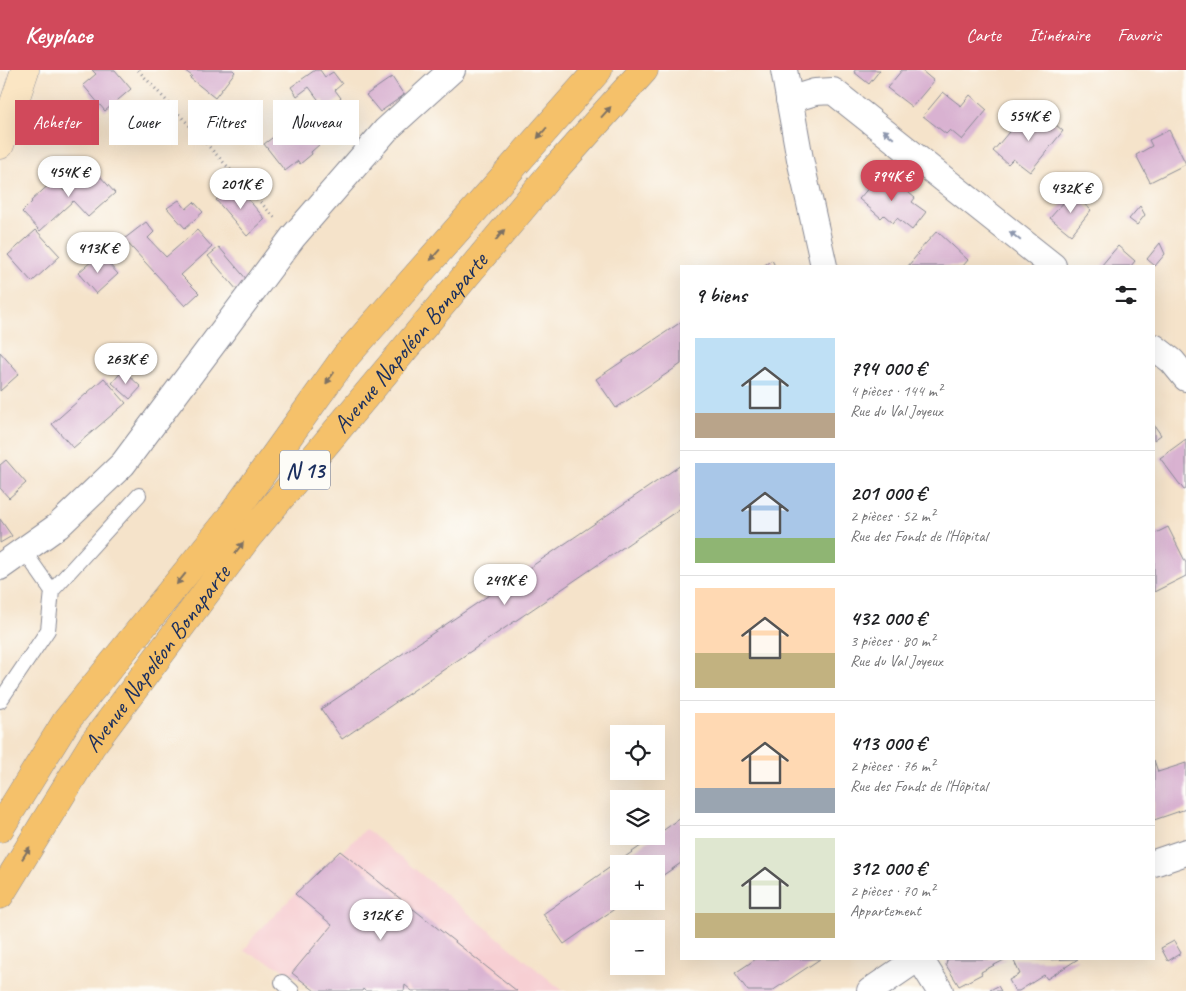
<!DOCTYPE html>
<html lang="fr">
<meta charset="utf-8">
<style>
body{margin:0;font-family:Caveat,sans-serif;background:#f2f2f2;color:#202124;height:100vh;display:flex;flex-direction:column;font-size:19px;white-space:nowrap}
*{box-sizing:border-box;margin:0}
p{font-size:16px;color:#757577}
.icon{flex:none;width:28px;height:28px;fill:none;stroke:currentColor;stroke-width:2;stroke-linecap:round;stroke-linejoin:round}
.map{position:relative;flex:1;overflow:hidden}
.side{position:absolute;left:680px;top:195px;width:475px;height:695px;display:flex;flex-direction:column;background:#fff;border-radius:0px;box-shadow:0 5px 20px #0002}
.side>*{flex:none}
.banner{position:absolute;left:15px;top:30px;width:475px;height:45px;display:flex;gap:10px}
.controls{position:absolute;left:610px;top:655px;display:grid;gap:10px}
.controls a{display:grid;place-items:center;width:55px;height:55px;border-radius:0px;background:#fff;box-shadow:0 5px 20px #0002;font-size:25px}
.price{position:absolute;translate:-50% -42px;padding:0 11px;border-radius:18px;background:#fff;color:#222;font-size:16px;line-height:32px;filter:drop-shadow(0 1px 2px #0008)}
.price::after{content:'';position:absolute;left:50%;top:30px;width:15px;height:11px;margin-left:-8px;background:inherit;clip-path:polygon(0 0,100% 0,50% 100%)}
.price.on{background:#d1495b;color:#fff}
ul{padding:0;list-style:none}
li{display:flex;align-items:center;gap:15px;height:125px;padding:0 15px}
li+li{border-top:1px solid #e0e0e0}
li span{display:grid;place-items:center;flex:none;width:140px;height:100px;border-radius:0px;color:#555}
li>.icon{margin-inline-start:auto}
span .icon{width:60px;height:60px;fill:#fffc;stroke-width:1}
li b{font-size:21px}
h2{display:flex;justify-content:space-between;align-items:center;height:60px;padding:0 15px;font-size:21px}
.tag{padding:0 18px;border-radius:0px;background:#fff;box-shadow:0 5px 20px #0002;font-size:18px;line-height:45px}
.tag.on{background:#d1495b;color:#fff}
header{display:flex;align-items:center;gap:30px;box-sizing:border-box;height:70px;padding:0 25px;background:#d1495b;color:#fff}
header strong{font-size:24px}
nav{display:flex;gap:28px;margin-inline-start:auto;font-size:18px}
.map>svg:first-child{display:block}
.built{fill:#f7cfd3}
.building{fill:#d9b2d1}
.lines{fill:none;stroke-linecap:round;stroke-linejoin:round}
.lane-casing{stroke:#888994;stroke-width:16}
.street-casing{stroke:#888994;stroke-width:28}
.secondary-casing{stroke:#888994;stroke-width:29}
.primary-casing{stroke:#888994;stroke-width:29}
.path{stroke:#888994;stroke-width:3;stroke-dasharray:1 4;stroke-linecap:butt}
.lane{stroke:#fff;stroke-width:14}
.street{stroke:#fff;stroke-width:26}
.secondary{stroke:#fbe6c4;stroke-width:28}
.primary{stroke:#f5c16b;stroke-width:28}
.oneway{fill:#7d7164}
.oneway2{fill:#8d97ae}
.labels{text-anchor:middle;stroke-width:4;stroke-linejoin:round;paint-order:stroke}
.shield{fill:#fdfcf7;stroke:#5f6c8c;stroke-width:1}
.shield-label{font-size:22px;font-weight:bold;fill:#1b2f5e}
.street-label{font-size:24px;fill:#1b2f5e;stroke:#fdfcf7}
</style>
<header>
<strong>Keyplace</strong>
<nav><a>Carte</a><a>Itinéraire</a><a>Favoris</a></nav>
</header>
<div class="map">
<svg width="1186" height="921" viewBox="0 0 1186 921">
<rect width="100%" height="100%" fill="#fdfcf7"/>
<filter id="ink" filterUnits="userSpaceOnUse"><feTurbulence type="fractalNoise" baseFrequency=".02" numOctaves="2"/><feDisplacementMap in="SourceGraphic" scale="10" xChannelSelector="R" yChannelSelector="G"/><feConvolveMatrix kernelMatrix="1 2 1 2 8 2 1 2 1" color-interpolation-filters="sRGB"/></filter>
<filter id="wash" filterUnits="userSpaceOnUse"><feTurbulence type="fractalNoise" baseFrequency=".0096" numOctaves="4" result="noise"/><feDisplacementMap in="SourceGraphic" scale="20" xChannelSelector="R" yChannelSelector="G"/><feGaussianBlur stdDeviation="1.12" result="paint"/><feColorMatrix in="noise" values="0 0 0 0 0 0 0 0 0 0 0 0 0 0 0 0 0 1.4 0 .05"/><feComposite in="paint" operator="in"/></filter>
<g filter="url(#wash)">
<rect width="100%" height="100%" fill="#f5e3ca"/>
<path class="built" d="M366 759 563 921H315L292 903 244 881 254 866 295 824Z"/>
<g id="blocks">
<path class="building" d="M92 0H115L131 19 105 41 83 15 96 4Z
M184 0H233L235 2 215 28 190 8 192 6Z
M315 0H320L325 7 333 2 342 14 335 20 341 28 328 37 323 30 320 32 309 17 297 26 291 17Z
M855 0H880L869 14 854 2Z
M902 0H921L934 11 912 37 887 18Z
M392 7 404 25 380 42 366 25Z
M943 22 961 36 970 25 987 40 962 70 950 60 946 64 923 46Z
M319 33 338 58 311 82 312 84 300 94 298 91 285 101 264 74Z
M1041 42 1063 61 1030 102 1013 89 1008 94 993 81 1019 50 1028 57Z
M1169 60 1186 94 1150 112 1136 85 1152 76 1149 70Z
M91 96 115 123 88 147 73 131 40 161 22 142 32 132 31 131 54 110 64 121Z
M883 101 915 128 912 132 926 142 912 160 897 148 893 153 884 145 881 148 859 129Z
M235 114 265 149 247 166 216 130Z
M1072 123 1091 140 1071 165 1050 148Z
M179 130 186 139 194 132 203 142 185 158 167 138Z
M1140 136 1145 145 1137 155 1129 149Z
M146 152 154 162 148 168 166 187 197 160 212 177 181 205 199 223 185 236 124 169Z
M36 160 60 186 32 212 8 185Z
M937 161 968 190 963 196H908L918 184 917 183Z
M1160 173 1165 184 1155 196 1147 189Z
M1118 176 1135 191 1131 196H1101Z
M219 177 248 211 237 220 208 186Z
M100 184 118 204 96 224 78 203Z
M772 190 775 196H763Z
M681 252V294L616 338 596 309Z
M0 282 19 304 0 321Z
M123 300 141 317 130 329 112 313Z
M104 308 126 333 73 378 52 354Z
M1154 355 1161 365 1154 370Z
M1186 369V419L1184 420 1160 388Z
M6 390 26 413 9 428 0 418V395Z
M681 395V438L342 669 321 639Z
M0 449 12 466 0 473Z
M1168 457 1186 493V506L1154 522V464Z
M1154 690 1158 702 1186 693V739L1154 750Z
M681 748V793L656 810V794H619V831H626L564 874 543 844Z
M340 781 517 921H412L405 915 404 921H365L363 919 362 921H315L292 903 332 855 295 824Z
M1174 871 1181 883 1168 891 1161 878Z
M756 889H820L772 921H748L735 903Z
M950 889H1006L981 902 982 904 959 916 946 895 947 890Z
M1013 889 1047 890 1078 889 1047 909 1044 905 1019 921H1015L1009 910 1020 904Z
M998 916 1001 921H988Z"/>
</g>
</g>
<g filter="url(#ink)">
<use href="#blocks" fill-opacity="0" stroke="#888994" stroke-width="1"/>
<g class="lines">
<defs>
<path id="lane" d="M24 481 52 521 139 425
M0 631 48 560 52 521
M282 912 292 921"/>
<path id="street" d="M784 0 800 89 824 196
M789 30 815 22 833 21 1053 196
M1154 277 1172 291 1186 308
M0 497 58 456 123 394 293 167 386 60 452 0
M1154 793 1186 782
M920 889 940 921
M870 921 917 889"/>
<path id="secondary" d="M0 75 25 0"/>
<g id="primary">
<path d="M0 758 67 650 227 452 346 286 598 0"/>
<path id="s1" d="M0 825 92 675 247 468 554 100 644 0"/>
</g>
</defs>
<use href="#lane" class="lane-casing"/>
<use href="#street" class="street-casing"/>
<use href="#secondary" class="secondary-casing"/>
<use href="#primary" class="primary-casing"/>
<path class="path" d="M138 0 276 149"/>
<use href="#lane" class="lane"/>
<use href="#street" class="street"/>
<use href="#secondary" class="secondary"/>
<use href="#primary" class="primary"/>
</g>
<defs><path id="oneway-solid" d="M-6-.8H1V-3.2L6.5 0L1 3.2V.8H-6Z" transform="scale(1.25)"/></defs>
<g class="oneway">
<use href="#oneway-solid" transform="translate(606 42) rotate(-48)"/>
<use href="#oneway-solid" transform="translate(542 63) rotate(131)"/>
<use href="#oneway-solid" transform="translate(500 165) rotate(-50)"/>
<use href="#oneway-solid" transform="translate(435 185) rotate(131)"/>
<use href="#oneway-solid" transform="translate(330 308) rotate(125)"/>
<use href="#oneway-solid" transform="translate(239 478) rotate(-53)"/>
<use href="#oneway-solid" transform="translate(181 509) rotate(129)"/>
<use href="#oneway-solid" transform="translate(26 783) rotate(-58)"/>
</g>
<g class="oneway2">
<use href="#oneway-solid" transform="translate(888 64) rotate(-141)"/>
<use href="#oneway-solid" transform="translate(1015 166) rotate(-141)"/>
</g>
</g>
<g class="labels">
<rect class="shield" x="280" y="380.5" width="50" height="39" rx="4"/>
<g class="shield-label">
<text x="305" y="408">N 13</text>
</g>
<g class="street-label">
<text dy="8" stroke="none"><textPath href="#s1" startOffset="689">Avenue Napoléon Bonaparte</textPath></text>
<text dy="8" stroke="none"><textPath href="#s1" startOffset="284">Avenue Napoléon Bonaparte</textPath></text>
</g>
</g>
</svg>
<div class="controls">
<a><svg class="icon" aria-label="locate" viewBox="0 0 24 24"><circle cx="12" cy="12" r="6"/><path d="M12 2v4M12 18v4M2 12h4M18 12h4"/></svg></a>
<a><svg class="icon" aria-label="layers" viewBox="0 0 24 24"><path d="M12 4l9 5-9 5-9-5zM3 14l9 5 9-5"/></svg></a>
<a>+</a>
<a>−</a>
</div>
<b class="price" style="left:1029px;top:72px">554K €</b>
<b class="price" style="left:69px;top:128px">454K €</b>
<b class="price on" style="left:892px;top:132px">794K €</b>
<b class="price" style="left:241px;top:140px">201K €</b>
<b class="price" style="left:1071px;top:144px">432K €</b>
<b class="price" style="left:98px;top:204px">413K €</b>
<b class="price" style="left:126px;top:315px">263K €</b>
<b class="price" style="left:505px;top:536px">249K €</b>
<b class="price" style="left:381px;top:871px">312K €</b>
<div class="banner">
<a class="tag on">Acheter</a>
<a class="tag">Louer</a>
<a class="tag">Filtres</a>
<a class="tag">Nouveau</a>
</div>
<section class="side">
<h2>9 biens<svg class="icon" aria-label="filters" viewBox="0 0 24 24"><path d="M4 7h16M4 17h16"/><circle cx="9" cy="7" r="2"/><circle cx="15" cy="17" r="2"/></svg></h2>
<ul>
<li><span style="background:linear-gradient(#bfe0f5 75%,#b9a48a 0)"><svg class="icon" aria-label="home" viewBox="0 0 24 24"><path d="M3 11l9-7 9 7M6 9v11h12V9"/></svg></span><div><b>794 000 €</b><p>4 pièces · 144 m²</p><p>Rue du Val Joyeux</p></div></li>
<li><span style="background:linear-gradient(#a9c7e8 75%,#8fb573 0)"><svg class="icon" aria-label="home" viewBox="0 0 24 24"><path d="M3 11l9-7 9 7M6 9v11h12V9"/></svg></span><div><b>201 000 €</b><p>2 pièces · 52 m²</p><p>Rue des Fonds de l'Hôpital</p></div></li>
<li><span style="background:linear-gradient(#ffd9b3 65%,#c2b280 0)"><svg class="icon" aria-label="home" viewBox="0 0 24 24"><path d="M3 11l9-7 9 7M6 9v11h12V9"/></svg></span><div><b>432 000 €</b><p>3 pièces · 80 m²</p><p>Rue du Val Joyeux</p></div></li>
<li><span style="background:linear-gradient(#ffd9b3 75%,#9aa5b1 0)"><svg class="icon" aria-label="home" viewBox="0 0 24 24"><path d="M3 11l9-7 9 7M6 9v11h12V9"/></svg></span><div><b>413 000 €</b><p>2 pièces · 76 m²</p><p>Rue des Fonds de l'Hôpital</p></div></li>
<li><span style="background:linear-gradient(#dfe7d0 75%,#c2b280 0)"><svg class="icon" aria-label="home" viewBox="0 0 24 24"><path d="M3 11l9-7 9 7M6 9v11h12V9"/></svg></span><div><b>312 000 €</b><p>2 pièces · 70 m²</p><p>Appartement</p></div></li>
</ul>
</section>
</div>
